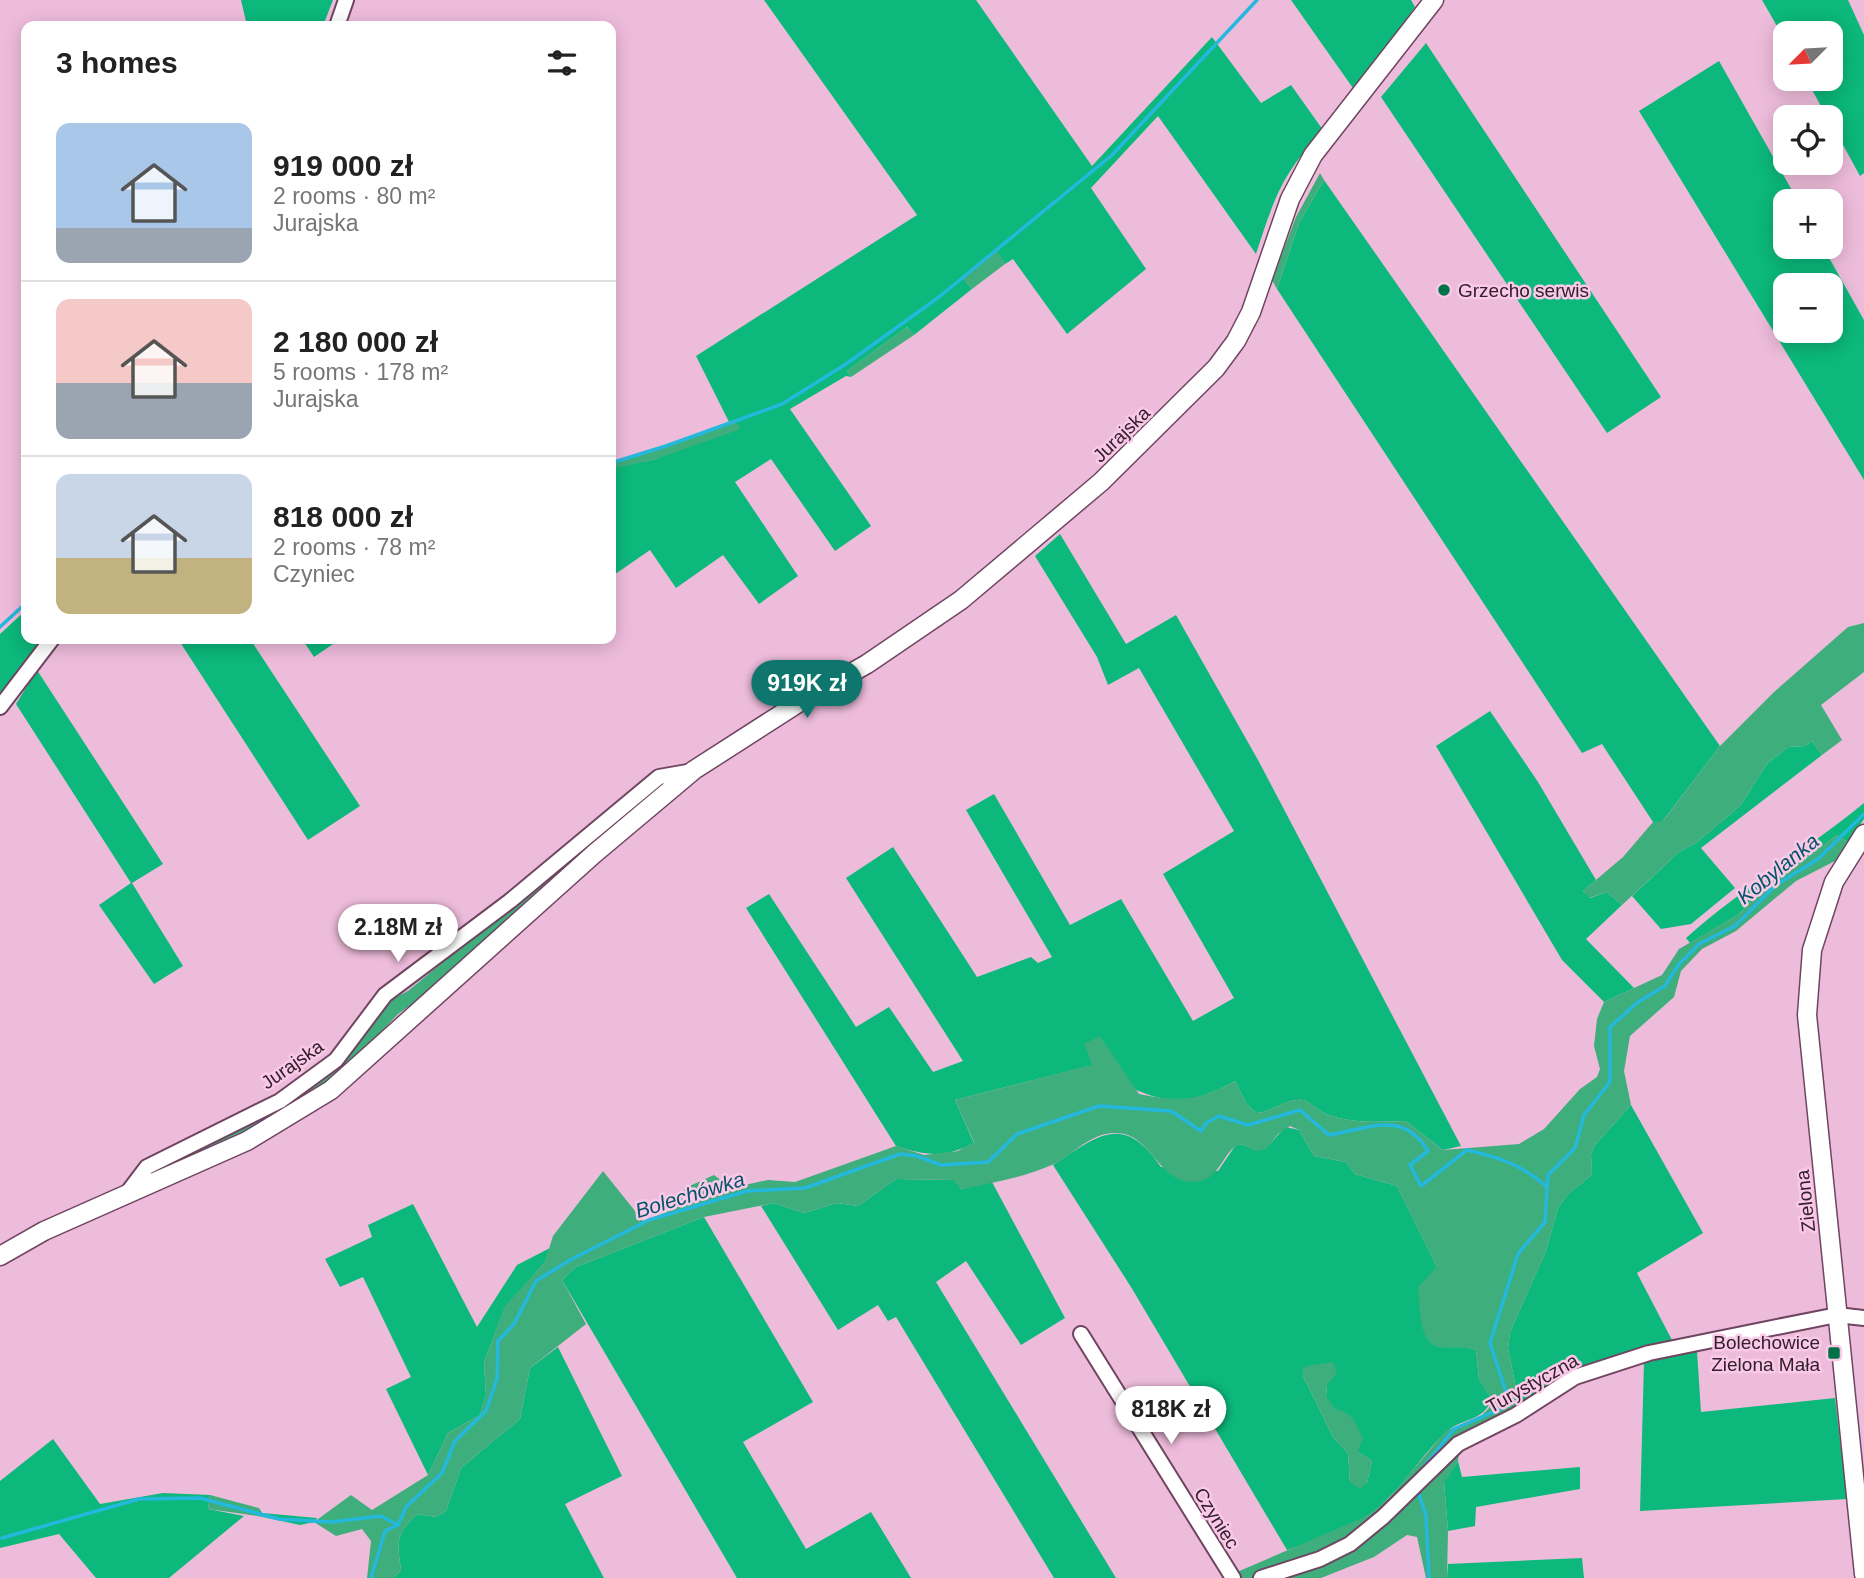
<!DOCTYPE html>
<meta charset="utf-8">
<style>
body{margin:0;font-family:Arial,sans-serif;background:#f2f2f2;color:#222;height:100vh;display:flex;flex-direction:column;font-size:26px;white-space:nowrap}
*{box-sizing:border-box;margin:0}
p{font-size:23px;color:#767676}
.icon{flex:none;width:38px;height:38px;fill:none;stroke:currentColor;stroke-width:2;stroke-linecap:round;stroke-linejoin:round}
.map{position:relative;flex:1;overflow:hidden}
.sheet{position:absolute;left:21px;top:21px;width:595px;height:623px;display:flex;flex-direction:column;background:#fff;border-radius:14px;box-shadow:0 4px 18px #0003}
.sheet>*{flex:none}
.needle{width:46px;rotate:246deg}
.buttons{position:absolute;left:1773px;top:21px;display:grid;gap:14px}
.buttons a{display:grid;place-items:center;width:70px;height:70px;border-radius:14px;background:#fff;box-shadow:0 4px 18px #0003;font-size:35px}
.price{position:absolute;translate:-50% -60px;padding:0 16px;border-radius:24px;background:#fff;color:#222;font-size:23px;line-height:46px;filter:drop-shadow(0 2px 4px #0008)}
.price::after{content:'';position:absolute;left:50%;top:42px;width:21px;height:16px;margin-left:-10px;background:inherit;clip-path:polygon(0 0,100% 0,50% 100%)}
.price.on{background:#0f766e;color:#fff}
ul{padding:0;list-style:none}
li{display:flex;align-items:center;gap:21px;height:175px;padding:0 35px}
li+li{border-top:2px solid #e0e0e0}
li span{display:grid;place-items:center;flex:none;width:196px;height:140px;border-radius:14px;color:#555}
li>.icon{margin-inline-start:auto}
span .icon{width:84px;height:84px;fill:#fffc;stroke-width:1}
li b{font-size:30px}
h2{display:flex;justify-content:space-between;align-items:center;height:84px;padding:0 35px;font-size:30px}
.map>svg:first-child{display:block}
.green{fill:#0cb87b;fill-rule:evenodd}
.forest{fill:#3eae7d}
.lines{fill:none;stroke-linecap:round;stroke-linejoin:round}
.stream{stroke:#25b8dd;stroke-width:3.5}
.minor-casing{stroke:#6f4561;stroke-width:18}
.tertiary-casing{stroke:#6f4561;stroke-width:21}
.minor{stroke:#fff;stroke-width:14}
.tertiary{stroke:#fff;stroke-width:18}
.poi-dot{fill:#007049;stroke:#fbc9e8;stroke-width:2.5}
.labels{text-anchor:middle;stroke-width:5;stroke-linejoin:round;paint-order:stroke}
.poi-label{font-size:19px;fill:#33202c;stroke:#fbc9e8;text-anchor:start}
.street-label{font-size:19px;fill:#33202c;stroke:#fbc9e8}
.water-label{font-size:21px;font-style:italic;fill:#035568;stroke:#fbc9e8}
</style>
<div class="map">
<svg width="1864" height="1578" viewBox="0 0 1864 1578">
<rect width="100%" height="100%" fill="#eebcdb"/>
<path class="green" d="M241 0H333L323 26H247Z
M764 0H976L1092 166 1212 37 1261 103 1291 85 1323 130C1281 176 1275 196 1256 254L1158 116 1091 188 1146 269 1067 334 1013 259 1005 264 997 252 964 279 972 289 914 335 907 327 847 371 851 377 846 376 790 409 871 526 835 551 771 459 735 482 798 576 759 604 723 555 676 588 650 550 611 577V468L656 459 736 422 730 424 696 356 917 215Z
M1291 0H1411L1415 7 1355 91Z
M1762 0H1848L1864 35V173L1860 176 1831 123 1830 117H1827L1806 79H1830V33H1785V40Z
M1426 43 1661 397 1607 433 1381 97Z
M1719 61 1798 201H1785V247H1823L1864 320V480L1639 111ZM1785 285H1830V331H1785Z
M1324 180 1720 746 1662 822H1653L1602 744 1582 753 1277 289 1299 223Z
M1060 534 1126 644 1176 615 1258 760 1461 1146 1443 1150 1406 1121C1379 1122 1352 1124 1326 1114 1318 1111 1311 1102 1303 1100 1287 1098 1272 1112 1256 1113L1246 1103 1235 1081C1176 1115 1145 1098 1093 1065L955 1100 974 1143C945 1158 927 1156 896 1146L746 908 769 894 856 1027 889 1007 933 1072 963 1061 846 878 893 847 977 977 1031 957 1038 963 1052 957 966 810 994 794 1070 925 1121 899 1193 1021 1234 998 1163 874 1234 831 1139 668 1108 685 1097 657 1035 556Z
M26 610V639H44L0 698V634Z
M178 639H250L360 806 308 840Z
M302 639H338L339 640 314 657Z
M37 670 163 864 132 883 183 966 154 984 99 905 131 883 16 704Z
M1490 711 1538 782 1596 880 1583 891 1590 898 1607 892 1622 905 1586 939 1634 988 1604 1002 1562 960 1436 746Z
M1812 741 1822 755 1701 848 1735 888 1691 924 1661 929 1632 896 1679 852 1696 843 1740 806 1767 764 1788 747 1805 746Z
M1864 803V819L1848 842 1837 835 1753 899 1738 915 1690 943 1686 938C1741 888 1806 851 1864 803Z
M1631 1105 1703 1233 1637 1273 1673 1342 1573 1371 1513 1407 1516 1388 1508 1348 1510 1332 1546 1251 1558 1208 1568 1194 1592 1175 1591 1154 1595 1145Z
M1286 1127 1299 1130 1314 1156 1346 1162 1355 1174 1397 1186 1437 1267V1347L1462 1346 1476 1350 1479 1379 1491 1399C1485 1422 1460 1418 1445 1433 1418 1459 1399 1494 1367 1516 1344 1532 1314 1540 1287 1550L1131 1287 1053 1165C1098 1135 1124 1112 1161 1167L1218 1171 1235 1146 1240 1144C1269 1156 1266 1145 1286 1127ZM1303 1376 1327 1385 1326 1396 1358 1452 1372 1461 1367 1483 1350 1482 1348 1453 1333 1437Z
M896 1179 954 1180 961 1189 992 1182 1065 1318 1021 1345 966 1261 936 1282 1116 1578H1054L896 1317 888 1321 878 1305 838 1330 761 1206 774 1203 804 1213 837 1203 858 1206Z
M413 1204 477 1327 517 1265 550 1248 545 1262 505 1307 484 1362 486 1395 480 1415 448 1433 428 1475 386 1389 411 1377 363 1277 340 1287 325 1259 372 1237 368 1225Z
M704 1217 813 1402 743 1442 806 1549 871 1512 911 1578H737L562 1280 576 1267Z
M558 1347 622 1476 565 1504 604 1578H393L401 1570C397 1541 395 1534 418 1514L436 1517 446 1511 461 1468 520 1419 530 1368Z
M1697 1351 1701 1412 1835 1398 1847 1499 1640 1511 1644 1361Z
M53 1439 100 1504 163 1493 210 1495 208 1509 244 1516 169 1578H96L59 1534 0 1548V1481Z
M1458 1461 1462 1477 1580 1467V1489L1476 1507 1475 1526 1448 1531 1444 1482Z
M259 1508 262 1513 317 1518 314 1522 300 1525 258 1516Z
M1582 1558 1584 1578H1447L1448 1564Z"/>
<path class="forest" d="M1320 173 1324 180 1299 223 1277 289 1272 280 1296 217Z
M997 251 1005 264 972 289 963 278Z
M907 327 914 335 851 377 847 371Z
M736 422 741 429 656 459 611 469V462Z
M1864 623V672L1821 705 1842 740 1822 755 1812 741 1805 746 1788 747 1767 764 1740 806 1696 843 1679 852 1622 905 1607 892 1589 898 1583 891 1623 857 1653 822 1663 821 1720 746 1773 693 1848 627Z
M663 780 673 781 443 982 398 1014 328 1087 246 1138 155 1173 163 1166 340 1062 390 1000 408 991Z
M1837 835 1848 842 1835 861 1796 881 1736 931 1702 949 1681 971 1674 997 1630 1036 1624 1071 1631 1105 1595 1145 1591 1154 1592 1175 1568 1194 1558 1208 1546 1251 1510 1332 1508 1348 1516 1388 1513 1407 1459 1452 1458 1461 1444 1483 1448 1531 1447 1578H1426L1417 1537 1407 1535 1374 1557 1321 1578H1223L1367 1516 1389 1498 1446 1431 1482 1415 1489 1408 1491 1400 1479 1379 1476 1350C1463 1346 1451 1349 1438 1347 1418 1343 1420 1303 1418 1287L1437 1267 1397 1186 1355 1174 1346 1162 1314 1156 1299 1130 1290 1126 1278 1134 1266 1149 1256 1151 1240 1144C1222 1150 1221 1182 1193 1182 1157 1182 1151 1132 1115 1133 1090 1133 1074 1154 1054 1164 1026 1177 991 1183 961 1189L953 1180 896 1179 858 1206 837 1203 804 1213 774 1203 704 1217 576 1267 562 1280 586 1324 530 1368 520 1419 461 1468 446 1511 436 1517 418 1514C395 1534 397 1541 401 1570L393 1578H367L371 1541 362 1529 336 1536 314 1522 351 1495 372 1510 428 1475 448 1433 480 1415 486 1395 484 1362 505 1306 545 1262 553 1236 603 1171 643 1221 677 1208 685 1188 714 1175 731 1188 768 1180 795 1182 896 1146 924 1155 958 1151 974 1142 955 1100 1092 1065 1084 1044 1100 1036 1139 1094C1178 1102 1200 1101 1235 1081L1246 1103 1256 1113C1272 1112 1287 1098 1303 1100 1311 1102 1318 1111 1326 1114 1352 1124 1379 1122 1406 1121L1443 1150 1519 1144 1544 1129 1580 1089 1597 1077 1600 1069 1594 1046 1597 1019 1604 1002 1662 975 1679 949 1738 915 1753 899Z
M1333 1362 1337 1373 1327 1385 1326 1396 1335 1409C1352 1411 1356 1424 1363 1438L1358 1452 1372 1461 1367 1483 1360 1489 1350 1482 1348 1453 1333 1437 1303 1376 1302 1370 1306 1366Z
M210 1495 259 1508 258 1516 208 1509Z"/>
<g class="lines">
<path class="stream" d="M611 463 666 446 782 404 846 364 939 297 1112 155 1257 0
M0 627 26 603
M1418 1474 1454 1429 1500 1409 1508 1398 1490 1343 1518 1254 1545 1222 1548 1175 1575 1148 1584 1115 1610 1082V1027L1638 1002 1665 986 1679 964 1699 944 1735 926 1776 885 1818 859 1864 814
M1418 1491 1426 1516 1429 1578
M2 1538 139 1499 200 1498 279 1519 331 1522 381 1516 398 1525
M371 1578 385 1531 398 1525 406 1507 442 1473 455 1441 486 1411 497 1379 498 1341 514 1324 536 1281 570 1260 649 1220 747 1191 805 1188 900 1154 917 1156 941 1165 988 1162 1017 1134 1099 1106 1171 1111 1201 1131 1206 1123 1219 1116 1248 1125 1300 1110 1329 1135C1370 1128 1403 1110 1428 1151L1410 1165 1421 1186 1467 1150C1498 1157 1522 1165 1546 1186"/>
<defs>
<path id="minor" d="M337 26 346 0
M0 707 52 639
M128 1192 147 1167 280 1101 336 1060 385 995 510 901 659 777 693 771
M1081 1334 1233 1578
M1261 1578 1320 1559 1350 1544 1383 1517 1458 1444 1516 1415 1575 1377 1649 1353 1762 1330 1837 1315 1864 1318"/>
<path id="tertiary" d="M1864 834 1834 882 1812 950 1807 1015 1864 1574
M0 1256 44 1231 247 1141 331 1090 594 854 694 770 800 702 867 664 961 600 1101 482 1216 368 1236 341 1251 312 1290 199 1313 155 1434 0"/>
</defs>
<use href="#minor" class="minor-casing"/>
<use href="#tertiary" class="tertiary-casing"/>
<use href="#minor" class="minor"/>
<use href="#tertiary" class="tertiary"/>
</g>
<g class="poi-dot">
<circle cx="1444" cy="290" r="7"/>
<rect x="1827" y="1346" width="14" height="14" rx="3.5"/>
</g>
<g class="labels">
<g class="poi-label">
<text x="1458" y="297">Grzecho serwis</text>
<text x="1820" y="1349" text-anchor="end">Bolechowice<tspan x="1820" dy="22">Zielona Mała</tspan></text>
</g>
<g class="street-label">
<text transform="translate(1121 434) rotate(-44)" y="7">Jurajska</text>
<text transform="translate(292 1064) rotate(-35)" y="7">Jurajska</text>
<text transform="translate(1805 1201) rotate(-96)" y="7">Zielona</text>
<text transform="translate(1532 1383) rotate(-29)" y="7">Turystyczna</text>
<text transform="translate(1217 1518) rotate(58)" y="7">Czyniec</text>
</g>
<g class="water-label">
<text transform="translate(1778 869) rotate(-39)" y="7">Kobylanka</text>
<text transform="translate(690 1195) rotate(-17)" y="7">Bolechówka</text>
</g>
</g>
</svg>
<div class="buttons">
<a><svg class="needle" viewBox="-14 -14 28 28"><path d="M0-13l5 13h-10z" fill="#e53935"/><path d="M0 13l5-13h-10z" fill="#767676"/></svg></a>
<a><svg class="icon" aria-label="locate" viewBox="0 0 24 24"><circle cx="12" cy="12" r="6"/><path d="M12 2v4M12 18v4M2 12h4M18 12h4"/></svg></a>
<a>+</a>
<a>−</a>
</div>
<b class="price on" style="left:807px;top:720px">919K zł</b>
<b class="price" style="left:398px;top:964px">2.18M zł</b>
<b class="price" style="left:1171px;top:1446px">818K zł</b>
<section class="sheet">
<h2>3 homes<svg class="icon" aria-label="filters" viewBox="0 0 24 24"><path d="M4 7h16M4 17h16"/><circle cx="9" cy="7" r="2"/><circle cx="15" cy="17" r="2"/></svg></h2>
<ul>
<li><span style="background:linear-gradient(#a9c7e8 75%,#9aa5b1 0)"><svg class="icon" aria-label="home" viewBox="0 0 24 24"><path d="M3 11l9-7 9 7M6 9v11h12V9"/></svg></span><div><b>919 000 zł</b><p>2 rooms · 80 m²</p><p>Jurajska</p></div></li>
<li><span style="background:linear-gradient(#f6c9c9 60%,#9aa5b1 0)"><svg class="icon" aria-label="home" viewBox="0 0 24 24"><path d="M3 11l9-7 9 7M6 9v11h12V9"/></svg></span><div><b>2 180 000 zł</b><p>5 rooms · 178 m²</p><p>Jurajska</p></div></li>
<li><span style="background:linear-gradient(#c9d6e8 60%,#c2b280 0)"><svg class="icon" aria-label="home" viewBox="0 0 24 24"><path d="M3 11l9-7 9 7M6 9v11h12V9"/></svg></span><div><b>818 000 zł</b><p>2 rooms · 78 m²</p><p>Czyniec</p></div></li>
</ul>
</section>
</div>
